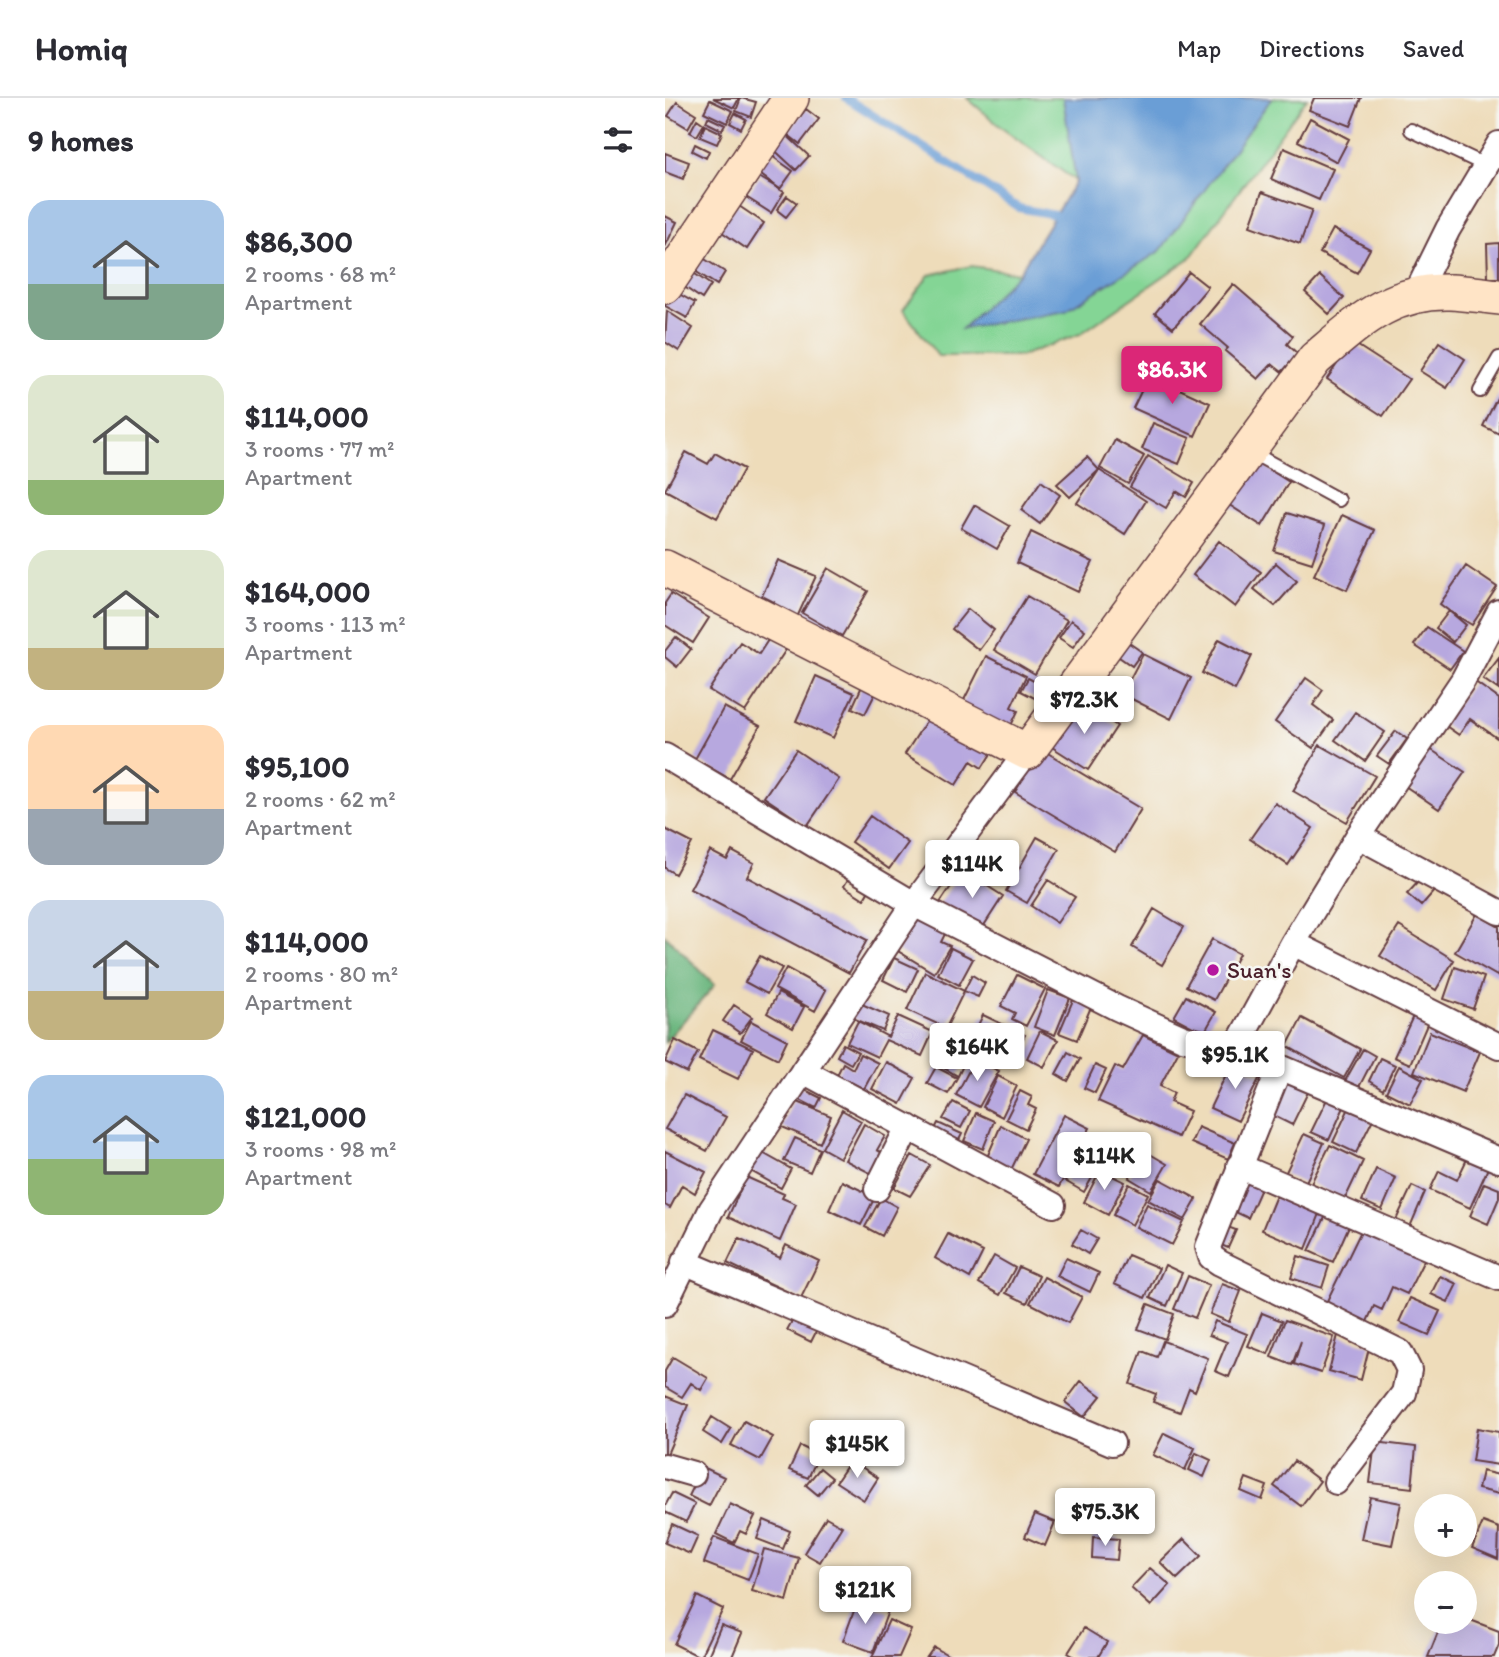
<!DOCTYPE html>
<meta charset="utf-8">
<style>
body{margin:0;font-family:Itim,sans-serif;background:#f7f7f7;color:#2b2b33;height:100vh;display:flex;flex-direction:column;font-size:26px;white-space:nowrap}
*{box-sizing:border-box;margin:0}
p{font-size:23px;color:#7c7c81}
.icon{flex:none;width:38px;height:38px;fill:none;stroke:currentColor;stroke-width:2;stroke-linecap:round;stroke-linejoin:round}
.map{position:relative;flex:1;overflow:hidden}
.panel{display:flex;flex-direction:column;background:#fff;width:665px}
.panel>*{flex:none}
.buttons{position:absolute;left:749px;top:1396px;display:grid;gap:14px}
.buttons a{display:grid;place-items:center;width:63px;height:63px;border-radius:50%;background:#fff;box-shadow:0 7px 28px #0002;font-size:35px}
.price{position:absolute;translate:-50% -60px;padding:0 16px;border-radius:7px;background:#fff;color:#222;font-size:23px;line-height:46px;filter:drop-shadow(0 2px 4px #0008)}
.price::after{content:'';position:absolute;left:50%;top:42px;width:21px;height:16px;margin-left:-10px;background:inherit;clip-path:polygon(0 0,100% 0,50% 100%)}
.price.on{background:#db2777;color:#fff}
ul{padding:0;list-style:none}
li{display:flex;align-items:center;gap:21px;height:175px;padding:0 28px}
li span{display:grid;place-items:center;flex:none;width:196px;height:140px;border-radius:21px;color:#555}
li>.icon{margin-inline-start:auto}
span .icon{width:84px;height:84px;fill:#fffc;stroke-width:1}
li b{font-size:30px}
h2{display:flex;justify-content:space-between;align-items:center;height:84px;padding:0 28px;font-size:30px}
header{display:flex;align-items:center;gap:42px;box-sizing:border-box;height:98px;padding:0 35px;background:#fff;border-bottom:2px solid #e1e1e2}
header strong{font-size:33px}
nav{display:flex;gap:38px;margin-inline-start:auto;font-size:24px}
main{display:flex;flex:1;min-height:0}
.map>svg:first-child{display:block}
.green{fill:#84d595;stroke:#677a60;stroke-width:2}
.forest{fill:#6bb67e;stroke:#5a6a54;stroke-width:2}
.water{fill:#6a9ed6;stroke:#5a5e80;stroke-width:2}
.lines{fill:none;stroke-linecap:round;stroke-linejoin:round}
.stream{stroke:#6a9ed6;stroke-width:8}
.building{fill:#b7a8df}
.lane-casing{stroke:#633b40;stroke-width:16}
.street-casing{stroke:#633b40;stroke-width:28}
.secondary-casing{stroke:#633b40;stroke-width:38}
.lane{stroke:#fff;stroke-width:12}
.street{stroke:#fff;stroke-width:24}
.secondary{stroke:#ffe4c6;stroke-width:35}
.poi-dot{fill:#b5179e;stroke:#f6f6f2;stroke-width:2.5}
.labels{text-anchor:middle;stroke-width:5;stroke-linejoin:round;paint-order:stroke}
.poi-label{font-size:23px;fill:#4a1f2b;stroke:#f6f6f2;text-anchor:start}
</style>
<header>
<strong>Homiq</strong>
<nav><a>Map</a><a>Directions</a><a>Saved</a></nav>
</header>
<main>
<section class="panel">
<h2>9 homes<svg class="icon" aria-label="filters" viewBox="0 0 24 24"><path d="M4 7h16M4 17h16"/><circle cx="9" cy="7" r="2"/><circle cx="15" cy="17" r="2"/></svg></h2>
<ul>
<li><span style="background:linear-gradient(#a9c7e8 60%,#7fa58c 0)"><svg class="icon" aria-label="home" viewBox="0 0 24 24"><path d="M3 11l9-7 9 7M6 9v11h12V9"/></svg></span><div><b>$86,300</b><p>2 rooms · 68 m²</p><p>Apartment</p></div></li>
<li><span style="background:linear-gradient(#dfe7d0 75%,#8fb573 0)"><svg class="icon" aria-label="home" viewBox="0 0 24 24"><path d="M3 11l9-7 9 7M6 9v11h12V9"/></svg></span><div><b>$114,000</b><p>3 rooms · 77 m²</p><p>Apartment</p></div></li>
<li><span style="background:linear-gradient(#dfe7d0 70%,#c2b280 0)"><svg class="icon" aria-label="home" viewBox="0 0 24 24"><path d="M3 11l9-7 9 7M6 9v11h12V9"/></svg></span><div><b>$164,000</b><p>3 rooms · 113 m²</p><p>Apartment</p></div></li>
<li><span style="background:linear-gradient(#ffd9b3 60%,#9aa5b1 0)"><svg class="icon" aria-label="home" viewBox="0 0 24 24"><path d="M3 11l9-7 9 7M6 9v11h12V9"/></svg></span><div><b>$95,100</b><p>2 rooms · 62 m²</p><p>Apartment</p></div></li>
<li><span style="background:linear-gradient(#c9d6e8 65%,#c2b280 0)"><svg class="icon" aria-label="home" viewBox="0 0 24 24"><path d="M3 11l9-7 9 7M6 9v11h12V9"/></svg></span><div><b>$114,000</b><p>2 rooms · 80 m²</p><p>Apartment</p></div></li>
<li><span style="background:linear-gradient(#a9c7e8 60%,#8fb573 0)"><svg class="icon" aria-label="home" viewBox="0 0 24 24"><path d="M3 11l9-7 9 7M6 9v11h12V9"/></svg></span><div><b>$121,000</b><p>3 rooms · 98 m²</p><p>Apartment</p></div></li>
</ul>
</section>
<div class="map">
<svg width="834" height="1559" viewBox="0 0 834 1559">
<rect width="100%" height="100%" fill="#f6f6f2"/>
<filter id="ink" filterUnits="userSpaceOnUse"><feTurbulence type="fractalNoise" baseFrequency=".0143" numOctaves="2"/><feDisplacementMap in="SourceGraphic" scale="14" xChannelSelector="R" yChannelSelector="G"/><feConvolveMatrix kernelMatrix="1 2 1 2 8 2 1 2 1" color-interpolation-filters="sRGB"/></filter>
<filter id="wash" filterUnits="userSpaceOnUse"><feTurbulence type="fractalNoise" baseFrequency=".00686" numOctaves="4" result="noise"/><feDisplacementMap in="SourceGraphic" scale="28" xChannelSelector="R" yChannelSelector="G"/><feGaussianBlur stdDeviation="1.57" result="paint"/><feColorMatrix in="noise" values="0 0 0 0 0 0 0 0 0 0 0 0 0 0 0 0 0 1.4 0 .05"/><feComposite in="paint" operator="in"/></filter>
<g filter="url(#wash)">
<rect width="100%" height="100%" fill="#eedcba"/>
<path class="green" d="M302 0H642L525 160 415 236 356 258H273L238 212 264 177 306 168 354 175 411 83 338 31Z"/>
<path class="forest" d="M0 837 50 887 0 944Z"/>
<path class="water" d="M398 0H607L495 153 401 212 297 231 354 175 411 83Z"/>
<g class="lines">
<path class="stream" d="M181 0 354 110 390 117"/>
</g>
<g id="blocks">
<path class="building" d="M48 0H74L69 10Z
M76 0 91 4 86 19 71 13Z
M649 0H696L685 28 644 12Z
M45 2 68 13 62 25 39 14Z
M12 4 31 16 23 30 3 18Z
M141 11 154 21 135 46 122 36Z
M70 15 81 21 76 31 65 25Z
M43 19 60 27 57 32 41 24Z
M645 20 684 41 672 64 633 43Z
M32 21 39 26 32 38 25 34Z
M40 27 57 35 52 46 35 39Z
M116 32 144 58 131 72 103 46Z
M30 46 44 53 41 60 27 53Z
M619 50 668 71 654 102 606 81Z
M0 55 24 64 18 81 0 74Z
M104 56 128 73 115 91 92 74Z
M94 79 119 94 106 115 81 99Z
M597 94 647 112 635 146 585 128Z
M122 98 132 105 121 119 112 112Z
M71 106 99 125 82 151 54 132Z
M0 118 12 124 0 149Z
M668 131 705 151 692 175 655 155Z
M834 145V180H823L822 146Z
M38 160 60 174 52 187 30 173Z
M27 174 46 187 37 201 18 188Z
M524 174 543 189 508 230 490 215Z
M655 178 679 200 664 216 640 194Z
M568 186 628 238 622 246 633 256 617 274 607 266 593 281 560 253 563 250 535 226Z
M5 191 30 205 22 220 0 208V201Z
M2 213 28 230 14 253 0 244Z
M687 244 744 281 718 318 662 281Z
M774 244 800 261 782 290 755 273Z
M484 277 545 305 530 338 468 310Z
M834 296V336L818 328Z
M488 325 525 340 514 366 477 351Z
M450 342 479 358 463 386 435 370Z
M21 354 43 366 50 355 79 371 52 420 0 392Z
M483 358 529 385 521 399 511 393 501 410 465 389Z
M584 358 624 384 597 428 555 401Z
M422 359 434 372 405 399 392 386Z
M434 372 481 403 460 436 412 405Z
M376 383 395 397 375 426 356 412Z
M309 407 345 428 332 451 296 430Z
M622 415 660 427 647 465 609 453Z
M677 417 710 432 682 492 649 477Z
M366 434 428 464 413 494 352 465Z
M554 443 596 474 570 509 528 477Z
M113 462 151 478 129 526 104 515 109 504 97 498Z
M611 465 632 483 610 508 589 491Z
M801 468 832 489 807 527 784 513 801 527 788 544 771 530 784 513 775 506Z
M163 470 203 493 177 538 137 515Z
M6 496 44 520 28 545 0 527V505Z
M362 498 402 522 370 576 329 552Z
M303 511 329 532 314 552 287 531Z
M406 522 420 532 408 549 394 540Z
M762 529 798 553 785 571 749 547Z
M454 538 477 554 467 568 444 552Z
M11 539 26 551 12 569 0 559V553Z
M105 539 122 550 80 614 44 592 75 544 94 556Z
M554 541 587 558 570 592 537 575Z
M478 556 526 580 506 621 457 596Z
M321 558 361 578 346 609 353 613 342 636 294 612Z
M834 560V592L818 581Z
M151 578 189 595 168 640 131 623Z
M363 580 386 592 379 605 356 593Z
M641 580 658 592 648 607 668 622 648 650 610 624Z
M809 583 834 601V637L832 640 805 621 794 637 778 626Z
M197 588 211 594 200 616 187 610Z
M416 604 452 628 423 672 387 649Z
M59 609 95 628 65 681 30 661Z
M690 614 720 634 700 663 670 642Z
M265 617 327 654 317 670 306 663 291 687 240 656Z
M731 633 742 641 724 666 712 658Z
M655 647 710 678 682 724 628 693Z
M376 651 476 711 450 754 350 694Z
M765 651 800 674 774 711 740 688Z
M131 652 174 681 142 728 99 699Z
M610 705 648 730 623 767 585 741Z
M205 718 243 745 224 771 186 744Z
M0 731 27 745 10 776 0 770Z
M372 739 394 751 362 805 341 793Z
M335 747 346 754 337 767 327 760Z
M45 753 62 762 67 753 89 765 82 779 202 842 184 875 25 791Z
M297 772 338 798 316 832 275 805Z
M187 775 207 787 199 801 179 788Z
M756 781 769 793 756 808 742 796Z
M383 782 410 799 392 825 366 808Z
M489 811 519 829 497 867 467 849Z
M812 816 834 829V879L790 854Z
M249 819 281 834 276 844 285 848 269 875 233 853Z
M734 828 789 862 771 892 715 858Z
M547 841 574 856 549 902 521 888Z
M286 850 308 861 294 887 273 876Z
M95 858 117 870 102 896 80 884Z
M229 860 253 871 242 894 218 882Z
M790 869 819 879 808 911 779 901Z
M121 870 161 892 150 913 110 891Z
M260 874 299 893 307 877 320 885 313 899 299 893 281 930 242 912Z
M352 877 380 891 361 928 347 921 350 915 336 908Z
M383 892 405 900 390 937 369 929Z
M113 895 139 909 128 930 102 915Z
M521 898 551 914 539 935 509 919Z
M408 902 426 909 412 942 394 935Z
M190 903 224 918 218 933 183 918Z
M69 907 87 919 75 935 58 923Z
M749 916 764 922 745 966 729 959Z
M318 917 360 937 349 957 308 937Z
M233 918 268 934 257 958 221 942 212 959 182 945 193 923 223 939Z
M637 920 695 951 679 980 622 948Z
M86 923 122 942 113 961 76 942Z
M48 932 88 951 73 981 34 962Z
M375 933 393 942 379 969 362 960Z
M765 934 815 954 798 994 749 974Z
M478 937 513 954 495 988 509 995 505 1004 525 1013 513 1039 433 1003 450 968 458 972Z
M10 942 33 954 22 975 0 964Z
M178 946 193 954 186 966 172 958Z
M280 950 301 961 293 978 272 966Z
M698 951 710 958 694 989 680 983Z
M403 954 415 961 403 983 391 976Z
M195 956 213 965 199 991 172 977 178 965 188 971Z
M715 960 730 967 718 992 704 983Z
M310 961 334 973 314 1009 291 997Z
M221 964 250 980 236 1006 207 991Z
M567 964 596 977 573 1023 545 1010Z
M430 967 441 972 430 995 419 990Z
M734 968 758 981 745 1006 721 994Z
M271 969 292 980 283 996 262 985Z
M623 977 646 988 627 1027 605 1016Z
M333 978 352 988 337 1019 318 1009Z
M134 989 156 1000 151 1010 129 999Z
M355 993 367 999 363 1007 371 1011 361 1031 341 1021Z
M19 997 61 1019 42 1053 0 1031Z
M663 999 680 1007 664 1042 646 1034Z
M128 1002 166 1018 155 1045 117 1029Z
M288 1004 305 1013 296 1030 278 1021Z
M684 1010 708 1021 691 1055 668 1044Z
M177 1012 196 1023 175 1060 157 1050Z
M311 1015 329 1023 318 1051 299 1043Z
M399 1017 425 1030 394 1089 368 1076Z
M273 1025 297 1036 291 1048 267 1037Z
M199 1026 220 1038 212 1052 218 1055 207 1076 180 1062Z
M336 1027 361 1041 345 1074 320 1064Z
M533 1029 570 1045 563 1061 526 1045Z
M639 1036 659 1045 640 1086 620 1076Z
M130 1040 155 1051 145 1074 119 1063Z
M665 1047 698 1063 680 1101 646 1085Z
M0 1053 41 1074 30 1095 17 1087 5 1110 0 1107Z
M94 1053 126 1071 116 1090 84 1072Z
M480 1053 502 1066 486 1093 464 1080Z
M247 1057 265 1067 245 1098 229 1090Z
M413 1060 432 1071 419 1094 400 1083Z
M802 1061 823 1070 805 1110 765 1092 774 1073 792 1082Z
M711 1071 731 1080 717 1112 697 1103Z
M435 1072 460 1084 443 1117 419 1104Z
M577 1076 598 1086 583 1120 562 1110Z
M81 1079 119 1096 117 1100 131 1106 115 1143 63 1119Z
M495 1081 532 1101 520 1122 483 1102Z
M177 1083 210 1099 196 1127 164 1112Z
M819 1085 834 1091V1100L823 1126 805 1118Z
M464 1086 483 1096 467 1127 448 1117Z
M747 1088 760 1094 745 1129 731 1122Z
M612 1095 656 1113 641 1151 597 1132Z
M216 1100 232 1109 217 1138 200 1129Z
M482 1106 519 1124 507 1147 471 1129Z
M664 1111 687 1121 668 1164 644 1153Z
M557 1127 571 1132 563 1150 549 1144Z
M416 1132 432 1141 423 1156 407 1146Z
M696 1133 736 1151 739 1144 763 1154 742 1196 727 1189 717 1212 709 1208 701 1226 660 1207Z
M283 1136 318 1154 305 1180 270 1160Z
M74 1140 115 1160 121 1147 154 1163 136 1200 62 1165Z
M463 1157 494 1170 480 1200 449 1186Z
M329 1158 350 1170 335 1197 314 1185Z
M633 1158 664 1168 657 1190 626 1180Z
M401 1160 434 1175 425 1194 392 1178Z
M500 1167 517 1175 502 1208 485 1200Z
M354 1169 374 1178 362 1205 341 1195Z
M523 1178 544 1187 530 1220 509 1211Z
M775 1178 792 1186 783 1204 766 1196Z
M379 1179 417 1199 403 1225 365 1205Z
M557 1186 576 1193 564 1224 545 1216Z
M745 1200 775 1213 764 1237 734 1224Z
M483 1206 509 1216 500 1241 473 1231Z
M597 1215 617 1223 603 1256 583 1248Z
M131 1216 154 1228 146 1244 122 1232Z
M620 1222 669 1239 656 1275 629 1266 636 1243 627 1267 606 1259Z
M550 1223 582 1236 564 1279 550 1273 562 1244 544 1237Z
M673 1237 705 1246 696 1282 664 1273Z
M498 1243 543 1260 530 1293 524 1290 515 1314 488 1304 491 1296 465 1286 477 1253 492 1259Z
M8 1259 43 1280 36 1292 26 1285 17 1299 0 1289V1273Z
M416 1283 436 1298 419 1319 400 1304Z
M0 1298 23 1307 0 1361Z
M47 1319 66 1331 57 1346 38 1334Z
M79 1323 108 1339 95 1362 66 1347Z
M812 1330 834 1334V1367L807 1363Z
M499 1335 530 1350 520 1372 488 1357Z
M710 1344 751 1349 747 1390 705 1385Z
M135 1348 154 1357 143 1380 124 1372Z
M531 1355 546 1362 539 1379 524 1372Z
M186 1362 213 1380 199 1402 171 1384Z
M629 1363 655 1383 636 1408 609 1388Z
M38 1369 59 1379 44 1408 24 1398Z
M155 1370 167 1380 153 1397 141 1387Z
M817 1373 834 1377V1396L813 1391Z
M581 1380 602 1388 597 1402 576 1393Z
M7 1395 30 1406 21 1424 0 1414V1408Z
M705 1399 736 1405 727 1447 696 1441Z
M65 1406 90 1418 81 1436 75 1433 69 1445 51 1436Z
M370 1416 390 1424 380 1448 360 1439Z
M161 1419 177 1428 155 1464 139 1455Z
M99 1422 125 1433 118 1451 92 1441Z
M818 1424 834 1430 833 1461 807 1450Z
M7 1426 33 1438 25 1456 0 1445Z
M49 1439 93 1456 83 1482 39 1465Z
M428 1439 454 1441 452 1462 427 1460Z
M519 1441 536 1458 512 1481 495 1464Z
M99 1451 134 1460 122 1503 87 1493Z
M485 1470 505 1487 486 1508 466 1490Z
M32 1498 58 1511 35 1559 9 1546Z
M193 1502 223 1513 208 1554 178 1543Z
M800 1520 834 1533V1547L829 1559H763L777 1524H800Z
M224 1522 246 1532 234 1559H207Z
M56 1527 77 1535 67 1559H52L44 1556Z
M419 1530 442 1544 433 1559H410L403 1555Z
M269 1549 286 1559H262Z"/>
</g>
</g>
<g filter="url(#ink)">
<use href="#blocks" fill-opacity="0" stroke="#633b40" stroke-width="2"/>
<g class="lines">
<defs>
<path id="lane" d="M746 32 820 67
M815 293 834 260
M586 354 674 402"/>
<path id="street" d="M751 196 783 131 834 46
M0 658 249 806 452 910 518 940 569 953 615 969 834 1062
M693 738 834 814
M628 845 834 948
M569 953 628 845 693 738 798 582 834 514
M615 969 543 1149 546 1159 555 1165 735 1254 744 1272 739 1295 671 1384
M138 973 388 1107
M574 1068 834 1180
M212 1091 243 1029
M19 1164 447 1345
M0 1206 46 1112 249 806 362 654
M0 1368 28 1376"/>
<path id="secondary" d="M0 188 126 0
M0 470 362 654 650 261C693 225 725 192 786 194 802 195 818 197 834 199"/>
</defs>
<use href="#lane" class="lane-casing"/>
<use href="#street" class="street-casing"/>
<use href="#secondary" class="secondary-casing"/>
<use href="#lane" class="lane"/>
<use href="#street" class="street"/>
<use href="#secondary" class="secondary"/>
</g>
</g>
<circle class="poi-dot" cx="548" cy="872" r="7"/>
<g class="labels">
<g class="poi-label">
<text x="562" y="880">Suan's</text>
</g>
</g>
</svg>
<div class="buttons">
<a>+</a>
<a>−</a>
</div>
<b class="price on" style="left:507px;top:308px">$86.3K</b>
<b class="price" style="left:419px;top:638px">$72.3K</b>
<b class="price" style="left:307px;top:802px">$114K</b>
<b class="price" style="left:312px;top:985px">$164K</b>
<b class="price" style="left:570px;top:993px">$95.1K</b>
<b class="price" style="left:439px;top:1094px">$114K</b>
<b class="price" style="left:192px;top:1382px">$145K</b>
<b class="price" style="left:440px;top:1450px">$75.3K</b>
<b class="price" style="left:200px;top:1528px">$121K</b>
</div>
</main>
